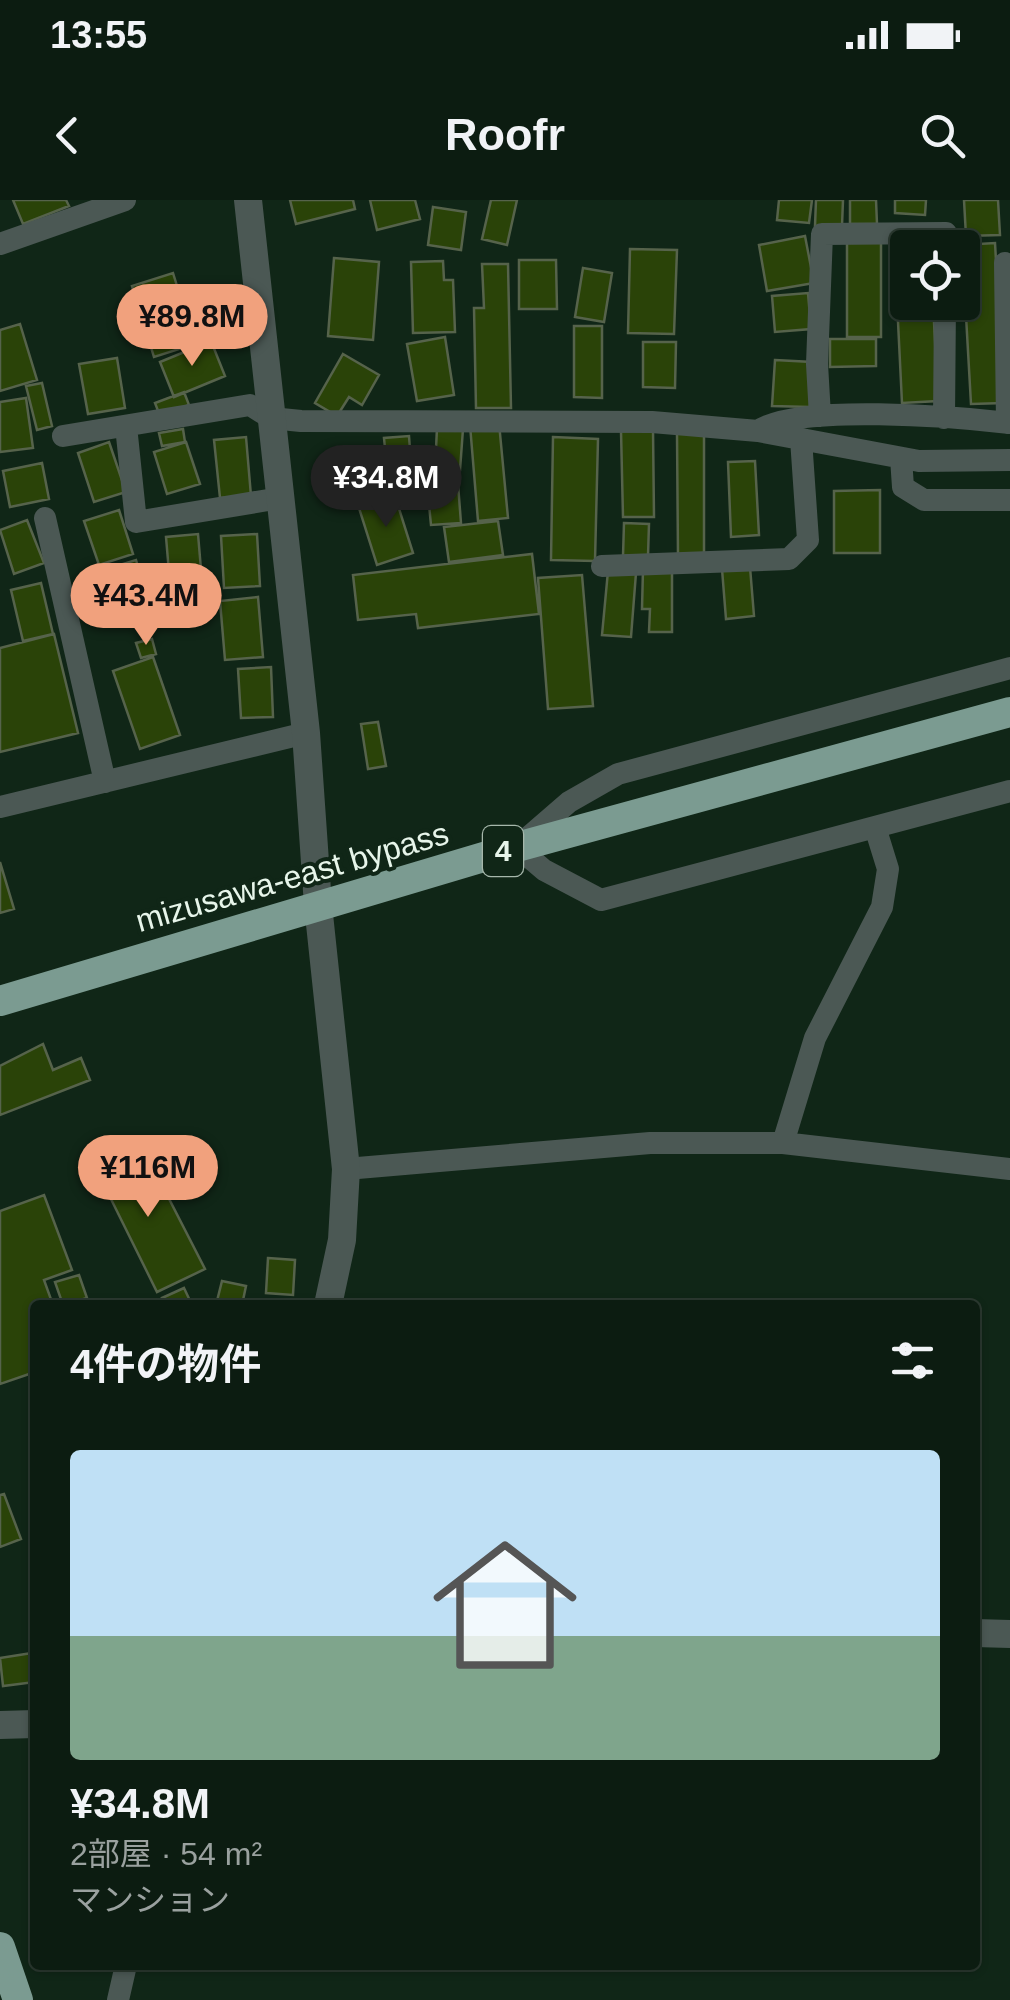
<!DOCTYPE html>
<html lang="ja">
<meta charset="utf-8">
<style>
body{margin:0;font-family:Helvetica,"Noto Sans JP",sans-serif;background:#1a291f;color:#f1f3f6;height:100vh;display:flex;flex-direction:column;font-size:38px;white-space:nowrap}
*{box-sizing:border-box;margin:0}
p{font-size:32px;color:#9aa19f}
.icon{flex:none;width:55px;height:55px;fill:none;stroke:currentColor;stroke-width:2;stroke-linecap:round;stroke-linejoin:round}
.map{position:relative;flex:1;overflow:hidden}
.panel{position:absolute;left:30px;top:1100px;width:950px;height:670px;display:flex;flex-direction:column;background:#0c1c11;border-radius:10px;box-shadow:0 2px 8px #0004,0 0 0 2px #2c3a31}
.panel>*{flex:none}
.fabs{position:absolute;left:890px;top:30px;display:grid;gap:20px}
.fabs a{display:grid;place-items:center;width:90px;height:90px;border-radius:10px;background:#0c1c11;box-shadow:0 2px 8px #0004,0 0 0 2px #2c3a31;font-size:50px}
.price{position:absolute;translate:-50% -85px;padding:0 22px;border-radius:35px;background:#f1a17d;color:#111;font-size:32px;line-height:65px;filter:drop-shadow(0 2px 5px #0008)}
.price::after{content:'';position:absolute;left:50%;top:60px;width:30px;height:22px;margin-left:-15px;background:inherit;clip-path:polygon(0 0,100% 0,50% 100%)}
.price.current{background:#222;color:#fff}
ul{padding:0;list-style:none}
li{display:grid;align-content:center;gap:20px;height:530px;padding:0 40px}
li span{display:grid;place-items:center;height:310px;border-radius:10px;color:#555}
li>.icon{margin-inline-start:auto}
span .icon{width:180px;height:180px;fill:#fffc;stroke-width:1}
li b{font-size:42px}
h2{display:flex;justify-content:space-between;align-items:center;height:120px;padding:0 40px;font-size:42px}
.status{display:flex;justify-content:space-between;align-items:center;height:70px;padding:0 50px;background:#0c1c11;direction:ltr}
.status svg{height:28px;fill:currentColor}
header{display:flex;justify-content:space-between;align-items:center;height:130px;padding:0 40px;background:#0c1c11;font-size:45px;font-weight:600}
.map>svg:first-child{display:block}
.building{fill:#2a4308;stroke:#56634b;stroke-width:2.5}
.lines{fill:none;stroke-linecap:round;stroke-linejoin:round}
.minor{stroke:#4b5854;stroke-width:22}
.tertiary{stroke:#4b5854;stroke-width:28}
.trunk{stroke:#7b9b91;stroke-width:30}
.labels{text-anchor:middle;stroke-width:8;stroke-linejoin:round;paint-order:stroke}
.shield{fill:#102617;stroke:#a6b7ab;stroke-width:2.5}
.shield-label{font-size:30px;font-weight:bold;fill:#e7f5ea}
.street-label{font-size:32px;fill:#e7f5ea;stroke:#102617}
</style>
<div class="status"><b>13:55</b><svg viewBox="0 0 49 12"><path d="M0 12V9h3v3zM5 12V6h3v6zM10 12V3h3v9zM15 12V0h3v12zM26 1h20v11H26zM47 4h2v5h-2z"/></svg></div>
<header><svg class="icon" aria-label="back" viewBox="0 0 24 24"><path d="M15 5l-7 7 7 7"/></svg>Roofr<svg class="icon" aria-label="search" viewBox="0 0 24 24"><circle cx="10" cy="10" r="6"/><path d="M15 15l6 6"/></svg></header>
<div class="map">
<svg width="1010" height="1800" viewBox="0 0 1010 1800">
<rect width="100%" height="100%" fill="#102617"/>
<path class="building" d="M13 0H66L69 6 23 24Z
M290 0H353L355 9 296 24Z
M370 0H415L420 19 377 30Z
M491 0H517L507 45 482 39Z
M779 0H812L809 23 777 20Z
M816 0H843L842 26H815Z
M850 0H876L877 24H850Z
M895 0H926L925 15 895 13Z
M964 0H998L1000 35 966 36Z
M433 7 466 12 461 50 428 45Z
M805 36 814 83 767 91 759 45Z
M929 38 930 48H908V102H933L938 201 902 203 894 40Z
M847 39H881V137H847Z
M995 43 1004 203 971 204 962 45Z
M630 49 677 50 674 134 628 133Z
M334 58 379 62 373 140 328 136Z
M519 60H556L557 109H519Z
M443 61 444 80H453L455 132 413 133 411 62Z
M482 64H508L511 208H476L474 108H484Z
M583 68 612 73 604 122 575 117Z
M173 73 195 144 154 157 132 86Z
M808 93 811 129 775 132 772 96Z
M20 124 37 180 0 191V130Z
M574 126H602V198L574 197Z
M445 137 454 195 417 201 407 144Z
M830 139H876V166L830 167Z
M211 141 225 176 174 197 160 162Z
M643 142H676L675 188 643 187Z
M343 154 379 175 362 205 349 197 337 216 315 203Z
M117 158 125 208 88 214 79 164Z
M775 160 812 162 810 207 772 206Z
M42 183 52 226 37 230 26 186Z
M184 192 189 205 160 216 155 203Z
M26 198 33 248 0 252V202Z
M499 223 508 318 478 321 470 225Z
M437 228 463 229 460 270 435 269Z
M183 229 185 242 162 246 159 233Z
M653 230 654 317H623L621 231Z
M677 233H704V356L678 357Z
M409 236 412 277 388 279 384 238Z
M246 237 251 296 220 298 214 240Z
M553 237 598 239 595 361 551 360Z
M109 242 126 292 94 302 78 253Z
M186 242 200 284 167 294 154 252Z
M755 261 759 335 731 337 728 262Z
M42 263 49 299 10 307 3 271Z
M457 271 461 323 431 325 426 274Z
M880 290V353H834V291Z
M395 296 413 353 377 365 359 308Z
M119 310 133 354 99 365 84 321Z
M27 320 44 363 14 374 0 330Z
M498 321 503 355 449 362 444 327Z
M624 323 649 324 648 356H623Z
M198 334 203 393 171 396 166 337Z
M257 334 260 386 224 388 221 336Z
M532 354 539 414 418 428 416 414 358 420 353 375Z
M136 360 150 405 118 415 103 370Z
M750 367 754 416 726 419 722 369Z
M643 369H672V432H649L650 409H642Z
M608 371 636 373 631 437 602 435Z
M582 375 593 506 548 509 538 378Z
M41 383 53 434 23 441 11 390Z
M258 397 263 457 225 460 220 401Z
M54 434 78 533 0 552V448Z
M152 439 156 454 141 458 136 443Z
M153 457 180 535 140 549 113 471Z
M271 467 273 517 241 518 238 469Z
M378 522 386 566 368 569 361 524Z
M0 662 14 709 0 713Z
M43 844 53 870 81 858 90 880 0 915V866Z
M115 953 123 970 148 958 205 1069 157 1092 106 989 96 993 84 968Z
M44 995 72 1070 44 1080 53 1105H35V1172L0 1184V1011Z
M268 1058 295 1060 293 1095 266 1093Z
M79 1075 87 1098 63 1105 55 1082Z
M222 1081 246 1086 242 1105H216Z
M184 1088 192 1105H165L162 1098Z
M4 1294 21 1339 0 1347V1295Z
M32 1453 35 1482 3 1486 0 1458Z"/>
<g class="lines">
<path class="minor" d="M0 44 125 0
M1005 63 1007 223
M820 216 817 164 822 34 946 33V48
M944 218 945 102
M126 226 136 322 280 298
M758 231C797 203 958 217 1010 223
M63 236 250 205 271 218 301 221 652 222 758 231 919 261 1010 260
M901 258 903 287 924 300H1010
M45 318 105 582
M602 366 789 359 808 340 801 239
M1010 468 618 574 569 602 517 647 544 670 601 700 1010 591
M0 607 306 533
M783 943 815 838 882 707 888 669 875 627
M346 969 650 943H783L1010 969
M118 1800 126 1765"/>
<path class="tertiary" d="M248 0 306 533 318 705 346 969 342 1040 328 1105
M975 1433 1010 1434
M0 1525 35 1524"/>
<path class="trunk" d="M0 801 517 647 1010 512
M0 1747 18 1800"/>
</g>
<g class="labels">
<rect class="shield" x="483" y="626" width="40" height="50" rx="8"/>
<g class="shield-label">
<text x="503" y="661">4</text>
</g>
<g class="street-label">
<text transform="translate(292 677) rotate(-16)" y="11">mizusawa-east bypass</text>
</g>
</g>
</svg>
<div class="fabs">
<a><svg class="icon" aria-label="locate" viewBox="0 0 24 24"><circle cx="12" cy="12" r="6"/><path d="M12 2v4M12 18v4M2 12h4M18 12h4"/></svg></a>
</div>
<b class="price" style="left:192px;top:169px">¥89.8M</b>
<b class="price current" style="left:386px;top:330px">¥34.8M</b>
<b class="price" style="left:146px;top:448px">¥43.4M</b>
<b class="price" style="left:148px;top:1020px">¥116M</b>
<section class="panel">
<h2>4件の物件<svg class="icon" aria-label="filters" viewBox="0 0 24 24"><path d="M4 7h16M4 17h16"/><circle cx="9" cy="7" r="2"/><circle cx="15" cy="17" r="2"/></svg></h2>
<ul>
<li><span style="background:linear-gradient(#bfe0f5 60%,#7fa58c 0)"><svg class="icon" aria-label="home" viewBox="0 0 24 24"><path d="M3 11l9-7 9 7M6 9v11h12V9"/></svg></span><div><b>¥34.8M</b><p>2部屋 · 54 m²</p><p>マンション</p></div></li>
</ul>
</section>
</div>
